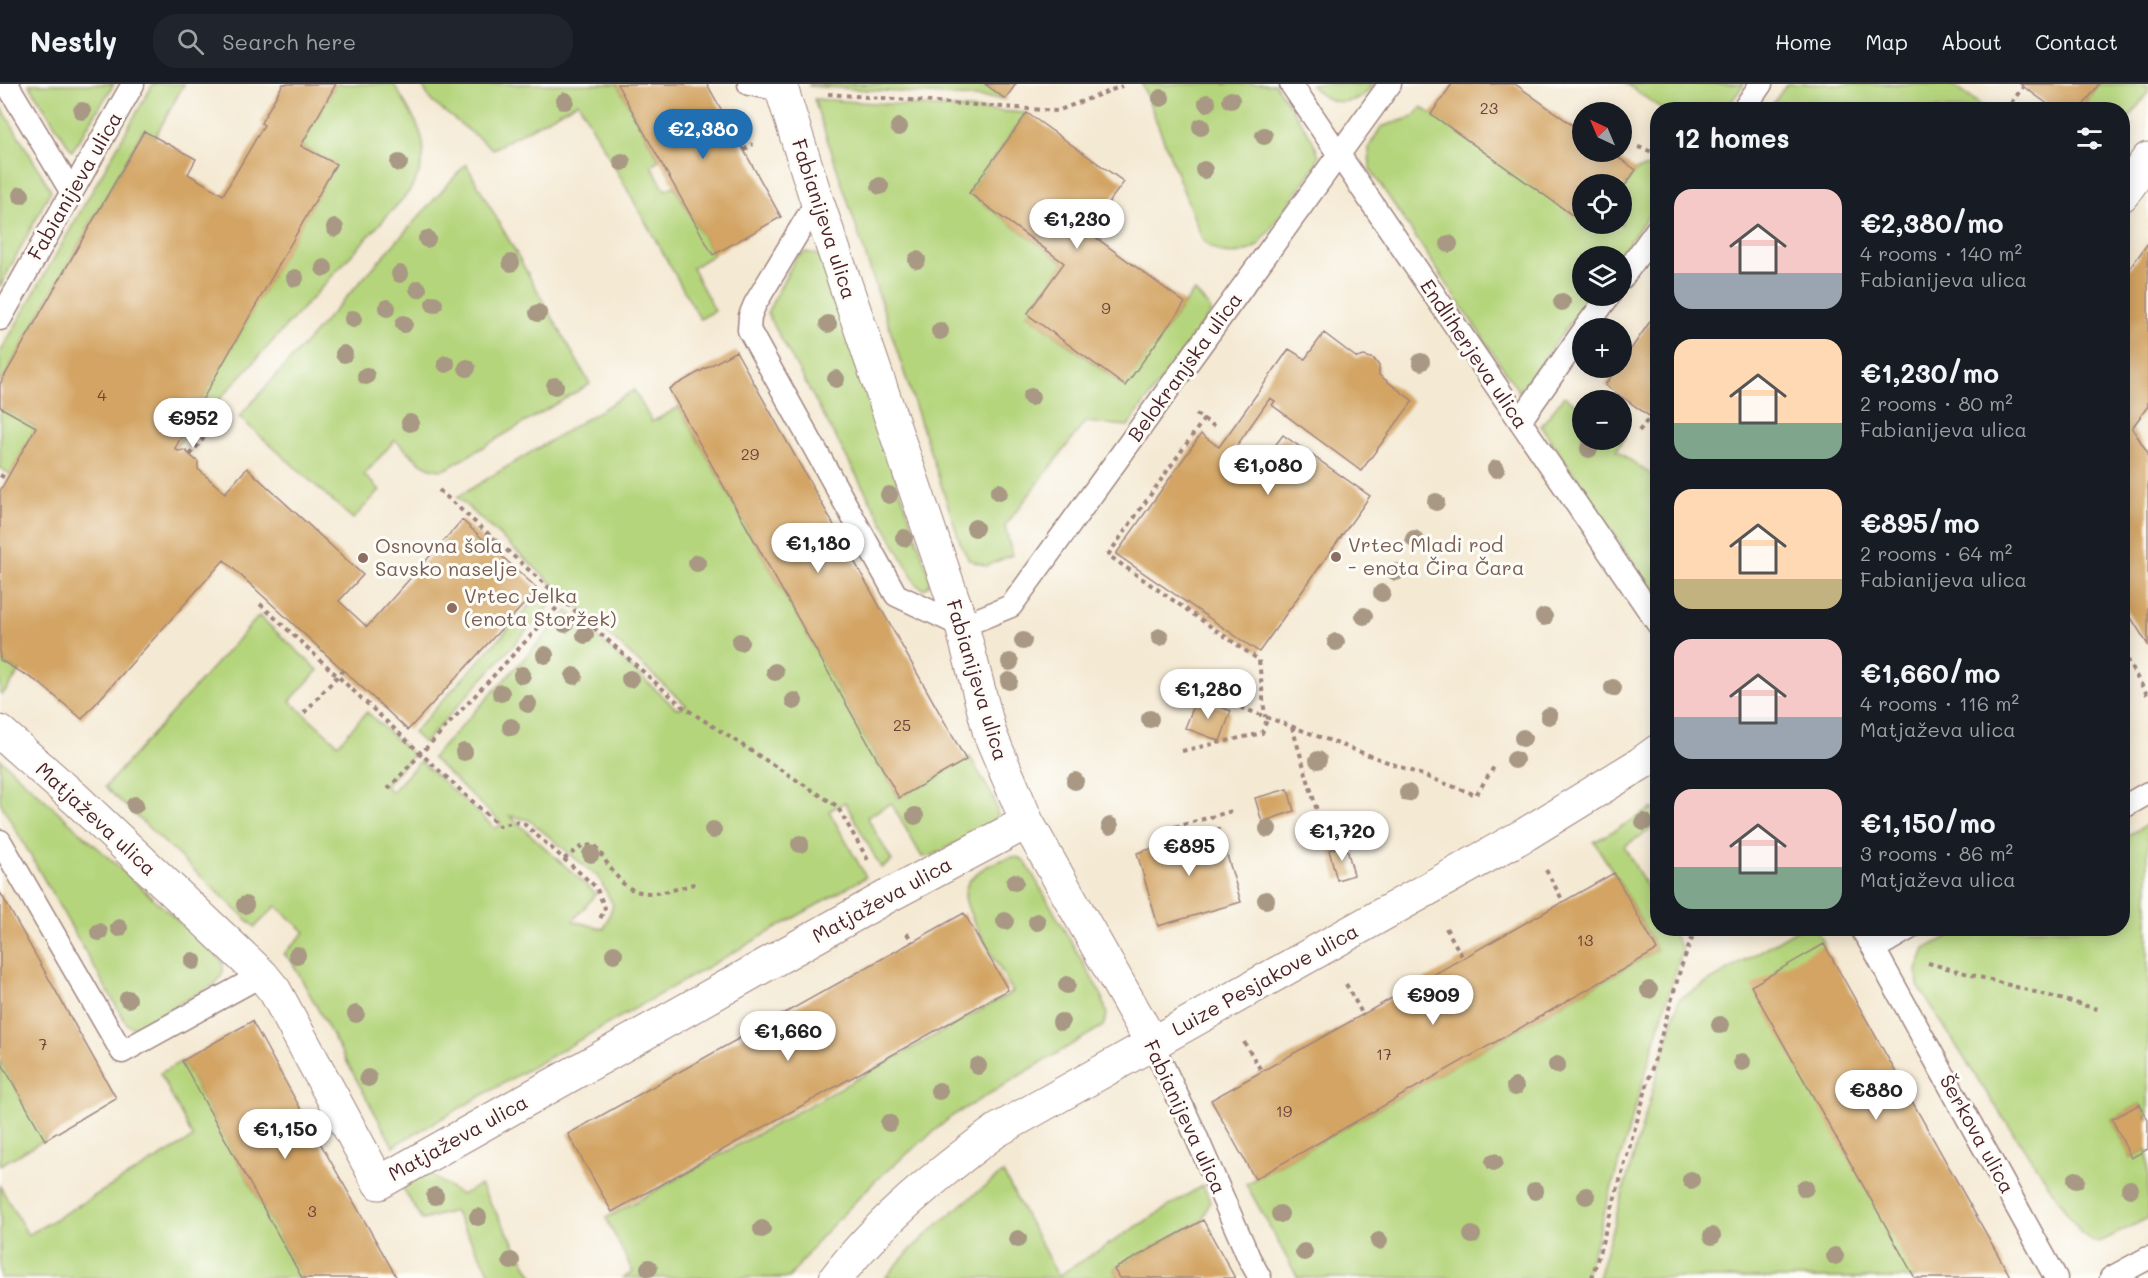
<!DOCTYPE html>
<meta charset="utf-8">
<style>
body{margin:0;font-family:Mali,sans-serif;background:#20242c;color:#f1f3f6;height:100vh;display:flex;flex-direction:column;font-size:22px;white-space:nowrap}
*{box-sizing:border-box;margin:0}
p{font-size:20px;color:#9ea1a6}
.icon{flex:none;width:33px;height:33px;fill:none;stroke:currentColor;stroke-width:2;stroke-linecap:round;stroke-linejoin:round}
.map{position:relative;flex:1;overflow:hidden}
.side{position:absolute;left:1650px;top:18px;width:480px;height:834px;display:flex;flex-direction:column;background:#171b24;border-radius:24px;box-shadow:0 3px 15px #0003}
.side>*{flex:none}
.needle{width:39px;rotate:316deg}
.controls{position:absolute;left:1572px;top:18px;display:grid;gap:12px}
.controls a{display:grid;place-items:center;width:60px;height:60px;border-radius:50%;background:#171b24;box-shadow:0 3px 15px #0003;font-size:30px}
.price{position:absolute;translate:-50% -51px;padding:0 14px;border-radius:21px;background:#fff;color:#222;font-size:20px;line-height:39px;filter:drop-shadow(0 2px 3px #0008)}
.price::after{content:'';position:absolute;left:50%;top:36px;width:18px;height:14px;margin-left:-9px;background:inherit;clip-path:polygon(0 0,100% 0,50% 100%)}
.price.selected{background:#1f6fb2;color:#fff}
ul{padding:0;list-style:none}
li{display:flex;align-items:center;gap:18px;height:150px;padding:0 24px}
li span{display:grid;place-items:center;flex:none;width:168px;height:120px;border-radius:18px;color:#555}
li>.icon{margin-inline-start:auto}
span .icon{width:72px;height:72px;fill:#fffc;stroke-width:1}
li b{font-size:26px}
h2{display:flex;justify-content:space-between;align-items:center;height:72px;padding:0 24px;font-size:26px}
header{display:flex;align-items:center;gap:36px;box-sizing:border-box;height:84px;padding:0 30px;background:#171b24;border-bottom:2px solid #363941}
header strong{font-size:28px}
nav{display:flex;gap:33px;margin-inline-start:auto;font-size:21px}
.search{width:420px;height:54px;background:#20242c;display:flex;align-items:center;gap:15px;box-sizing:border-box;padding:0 21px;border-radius:24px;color:#9ea1a6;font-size:22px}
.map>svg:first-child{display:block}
.green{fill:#b5d57d;stroke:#807a54;stroke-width:1.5;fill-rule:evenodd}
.building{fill:#d3a464}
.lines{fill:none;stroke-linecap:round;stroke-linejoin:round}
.service-casing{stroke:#9f847f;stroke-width:25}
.minor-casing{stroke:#9f847f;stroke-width:35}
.path{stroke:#9f847f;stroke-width:4;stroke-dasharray:4.5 4.5;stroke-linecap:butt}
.service{stroke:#fff;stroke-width:22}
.minor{stroke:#fff;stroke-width:33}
.tree{fill:#a89884}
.education-dot{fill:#8d6e63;stroke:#fdfcf7;stroke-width:2}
.labels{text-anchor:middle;stroke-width:6;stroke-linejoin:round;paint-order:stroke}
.number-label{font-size:16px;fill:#6c4039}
.street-label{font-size:20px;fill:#4a1f2b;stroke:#fdfcf7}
.education-label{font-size:20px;fill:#785e54;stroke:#fdfcf7;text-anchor:start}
</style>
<header>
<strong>Nestly</strong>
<div class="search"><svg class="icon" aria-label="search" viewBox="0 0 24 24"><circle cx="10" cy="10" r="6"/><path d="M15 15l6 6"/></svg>Search here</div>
<nav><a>Home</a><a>Map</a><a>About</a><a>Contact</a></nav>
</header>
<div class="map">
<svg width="2148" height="1194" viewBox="0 0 2148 1194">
<rect width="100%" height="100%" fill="#fdfcf7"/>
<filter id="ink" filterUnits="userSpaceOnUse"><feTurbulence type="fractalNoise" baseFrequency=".0167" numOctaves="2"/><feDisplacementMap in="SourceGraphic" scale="12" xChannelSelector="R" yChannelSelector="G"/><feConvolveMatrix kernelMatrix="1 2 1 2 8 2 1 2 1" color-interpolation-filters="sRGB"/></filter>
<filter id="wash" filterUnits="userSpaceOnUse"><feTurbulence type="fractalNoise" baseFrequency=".008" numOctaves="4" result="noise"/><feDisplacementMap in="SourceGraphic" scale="24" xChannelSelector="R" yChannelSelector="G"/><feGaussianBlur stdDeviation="1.35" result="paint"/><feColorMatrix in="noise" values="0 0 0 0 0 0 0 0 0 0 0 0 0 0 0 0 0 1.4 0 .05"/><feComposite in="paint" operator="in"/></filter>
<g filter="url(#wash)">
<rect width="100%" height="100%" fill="#f4e9d3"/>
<path class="green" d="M29 0H114L72 67Z
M153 0H184L155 53 143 47 0 300V269Z
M336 0H394C418 43 439 62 408 109L175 364 335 80 301 62Z
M421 0H617L659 76 651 81 665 106 674 102 713 171 692 184 715 227 700 235 578 18 493 65 432 18Z
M809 0H985L1005 15 809 2Z
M1142 0H1275L1311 53 1319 71 1315 83 1259 161C1239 173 1220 174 1203 157Z
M1311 0H1374C1358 23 1327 24 1311 0Z
M1626 0H1744L1726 25H1662Z
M1787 0H1951L1986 25H1776L1771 22Z
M2099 0H2148V8L2123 43 2122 26H2080Z
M814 15 1027 29 969 109 1064 179 1027 230 1124 302 1194 207 1209 223 1211 228 1128 342 1085 338 1005 442 1012 471 986 482 969 476 961 461Z
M0 21 51 106 0 203Z
M1422 23 1593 145 1597 140H1622V106L1636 86 1655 82 1657 84V120L1619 172H1582V212H1590L1519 308 1370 85 1369 63 1381 43 1413 33Z
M466 80 590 300 446 385C425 390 410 368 395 356L364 391 380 406 353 435 239 333Z
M806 168 819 171 931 496 928 502 924 505 917 501 767 229 796 173Z
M634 306 652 338 679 323 899 714 970 673 994 715 998 731 989 742 931 772 922 773 891 719 867 733 892 777 881 784 845 718 829 727 866 793 393 1062 292 878 284 870 305 848 276 822 255 843 105 703 259 532 318 586 290 617 338 660 367 628 413 671 385 702 392 708 420 677 496 745 501 739 432 674 568 527 676 624H681L686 621 457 413ZM510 732 529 736 599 794 613 821 604 845 573 837 596 810Z
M1564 312 1582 324V356H1622V350L1625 353 1616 366 1657 395V513L1541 342Z
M0 323 36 343 10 390 0 384Z
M538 512 549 522 424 659 413 649Z
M0 576 20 588 2 611 0 609Z
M0 675 222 877C225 888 222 892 215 900L137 943H131L126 939 0 718Z
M1653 724 1657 732V742L1624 762 1657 822 1658 844 1670 845 1682 865 1585 1194H1298L1246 1100 1657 866 1614 789 1594 758Z
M2148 740V1036L2140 1020 2112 1035 2131 1074 2148 1065V1134L2102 1157 2093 1158 2081 1149 1982 1002 1918 902 1917 886 1925 865 1962 845 2122 844 2123 754Z
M1013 773 1021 774 1026 779 1102 912 1107 931 1103 942 952 1032 875 1097 820 1154 789 1194H623L633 1188 606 1134 1013 908C1002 885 966 833 965 811 965 789 995 777 1013 773Z
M1798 845H1816L1824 860 1915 1194H1598L1679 915Z
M0 976 45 1056 0 1081Z
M182 977 302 1194H0V1102L28 1151 193 1054 160 989Z
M427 1088 461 1111 480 1101 534 1194H493L454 1127 422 1136 402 1103Z
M1003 1089 1058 1192 1203 1101 1210 1117 1203 1136 1114 1185 1119 1194H885C919 1153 961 1120 1003 1089Z"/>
<g id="blocks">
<path class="building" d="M283 0H336L301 62 336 80 175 364 178 367 185 366 190 371 198 378V385L225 409 247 384 363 491 339 517 367 543 462 436 538 505 408 646 224 476 82 635 38 598 0 576V407L36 343 0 323V300L144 47 196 75 188 90 223 111 264 41 261 39Z
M617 0H707L781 133 713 171Z
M985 0H1016L1005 15Z
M1452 0H1515L1582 48V68H1610L1636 86 1622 106V100H1582V138L1431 30Z
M2020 0H2099L2080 26H2056Z
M1027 29 1124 98 1087 147 1185 219 1125 302 1027 230 1064 179 969 109Z
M1585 140H1597L1593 145Z
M2148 159V322L2132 344 2148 369V561L2122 519V195Z
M1651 236 1658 241V338L1605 301 1617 284H1622V278Z
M1324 249 1357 274 1364 272 1374 275 1379 282V291L1413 317 1361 387 1272 321 1275 317 1270 314 1231 370 1255 388 1283 351 1370 412 1259 568 1116 470 1201 350 1219 363 1289 265 1305 275Z
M736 267 966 676 899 714 669 305Z
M1197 614 1231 627 1220 657 1185 644Z
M1288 705 1294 727 1262 738 1255 714Z
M1219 744 1241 818 1158 842 1137 769Z
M1346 761 1354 791 1337 796 1329 766Z
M1614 789 1657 866 1255 1095 1211 1016Z
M0 808 116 1014 45 1056 0 976Z
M964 829 1008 906 612 1128 568 1050Z
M1824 860 1847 901 2011 1194H1915L1751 902Z
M252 937 290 1006 397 1194H302L182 977Z
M2140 1020 2148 1036V1065L2131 1074 2112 1035Z
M1203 1136 1235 1194H1119L1114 1185Z"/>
</g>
</g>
<g filter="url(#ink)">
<use href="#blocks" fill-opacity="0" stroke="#9f847f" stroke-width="1.5"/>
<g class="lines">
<defs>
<path id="service" d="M7 0 71 107
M749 0 782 6
M1291 0 1658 540
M1743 26 1761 0
M817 117 755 220 750 232 749 246 896 511 962 542 1011 522 1390 0
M1622 194 1658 144
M0 235 133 0
M1585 244 1609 212
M1520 337 1582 249
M2122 724 2148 709
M0 757 122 968 262 891
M1861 844 1874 865 2056 1194
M1874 865 1910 844
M1152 959 1192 1043 1249 1174 1260 1194
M2111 1194 2148 1174"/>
<path id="minor" d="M780 0 817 117 962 542 990 650 1027 738 1152 959
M2122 111 2148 75
M0 648 76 715 262 891 275 907 379 1099 886 813 1027 738
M836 1194C878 1138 940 1088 996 1047L1526 750 1640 680 1658 667"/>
</defs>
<use href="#service" class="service-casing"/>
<use href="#minor" class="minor-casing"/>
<path class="path" d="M828 10 1057 27 1122 2
M2011 19 2023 3
M1638 63 1658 70
M744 66 753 60
M1196 330 1214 342
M1204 335 1108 471 1259 576 1265 633
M1639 347 1650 333
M190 371 219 335
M0 391 7 395
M439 406 683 623 837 722 868 776
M260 520 499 742 516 738 524 740 596 803 605 824 599 837
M2122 568 2148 612
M1207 611 1476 711 1494 683
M304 629 343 586
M1292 643 1324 750
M1182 667 1262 649 1268 633
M388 705 564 516
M1175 743 1232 727
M564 775 582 762 595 761C603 773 611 786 620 796 639 819 673 806 697 799
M1546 786 1563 817
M1446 844 1463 874
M907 849 912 858
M1928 879 2101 926
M1346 900 1363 931
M1244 958 1262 988
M1592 1194 1681 883 1696 844"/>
<use href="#service" class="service"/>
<use href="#minor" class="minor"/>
</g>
<g class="tree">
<circle cx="1161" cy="14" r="9"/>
<circle cx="1231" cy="16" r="9"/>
<circle cx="565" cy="17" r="9"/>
<circle cx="1207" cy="19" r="9"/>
<circle cx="82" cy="27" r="9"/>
<circle cx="899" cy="43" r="9"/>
<circle cx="1201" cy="43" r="9"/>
<circle cx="1264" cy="52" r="9"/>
<circle cx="622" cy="78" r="9"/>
<circle cx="399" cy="79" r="9"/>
<circle cx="1204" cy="86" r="9"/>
<circle cx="880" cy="102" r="9"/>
<circle cx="21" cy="111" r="9"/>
<circle cx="335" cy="144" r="9"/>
<circle cx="427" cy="155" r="9"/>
<circle cx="1449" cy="160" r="9"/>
<circle cx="917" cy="176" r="9"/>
<circle cx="511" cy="179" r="9"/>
<circle cx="324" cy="184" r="9"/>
<circle cx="400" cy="190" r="9"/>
<circle cx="295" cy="194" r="9"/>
<circle cx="418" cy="205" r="9"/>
<circle cx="1562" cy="218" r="9"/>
<circle cx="434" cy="220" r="9"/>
<circle cx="387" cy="224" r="9"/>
<circle cx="538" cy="229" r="9"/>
<circle cx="353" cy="235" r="9"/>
<circle cx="404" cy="240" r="9"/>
<circle cx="828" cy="240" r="9"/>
<circle cx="940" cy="247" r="9"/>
<circle cx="344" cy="270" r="9"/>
<circle cx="1421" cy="278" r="9"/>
<circle cx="446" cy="280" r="9"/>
<circle cx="467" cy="284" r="9"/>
<circle cx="366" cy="292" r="9"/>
<circle cx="836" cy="295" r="9"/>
<circle cx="555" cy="302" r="9"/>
<circle cx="1031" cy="313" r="9"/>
<circle cx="410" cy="339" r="9"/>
<circle cx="1589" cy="365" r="9"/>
<circle cx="1496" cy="385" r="9"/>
<circle cx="999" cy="408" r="9"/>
<circle cx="889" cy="411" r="9"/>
<circle cx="1436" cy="418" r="9"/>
<circle cx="975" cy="444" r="9"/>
<circle cx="904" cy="454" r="9"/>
<circle cx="1414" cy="455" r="9"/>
<circle cx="697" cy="479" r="9"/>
<circle cx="1396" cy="488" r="9"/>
<circle cx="1382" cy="509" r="9"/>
<circle cx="1364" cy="532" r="9"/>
<circle cx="1544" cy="533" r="9"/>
<circle cx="565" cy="540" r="9"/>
<circle cx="585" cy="551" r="9"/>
<circle cx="1160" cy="553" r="9"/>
<circle cx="1023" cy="557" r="9"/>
<circle cx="740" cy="558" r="9"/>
<circle cx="1336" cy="558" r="9"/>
<circle cx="545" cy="571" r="9"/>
<circle cx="1010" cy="578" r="9"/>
<circle cx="775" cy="588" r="9"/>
<circle cx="522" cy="591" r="9"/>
<circle cx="574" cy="592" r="9"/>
<circle cx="630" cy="595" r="9"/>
<circle cx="1009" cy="597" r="9"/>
<circle cx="1613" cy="604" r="9"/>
<circle cx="501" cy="609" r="9"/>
<circle cx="794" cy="617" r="9"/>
<circle cx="528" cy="620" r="9"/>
<circle cx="1549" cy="632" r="9"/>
<circle cx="1150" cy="635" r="9"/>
<circle cx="511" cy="643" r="9"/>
<circle cx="1523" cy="654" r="9"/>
<circle cx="464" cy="668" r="9"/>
<circle cx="1318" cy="676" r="9"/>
<circle cx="1515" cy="676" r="9"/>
<circle cx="1075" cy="697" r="9"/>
<circle cx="1408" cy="709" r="9"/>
<circle cx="135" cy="721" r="9"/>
<circle cx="915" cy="732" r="9"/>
<circle cx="1644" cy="738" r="9"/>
<circle cx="1110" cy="742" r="9"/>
<circle cx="1375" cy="744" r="9"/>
<circle cx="1268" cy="745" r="9"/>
<circle cx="713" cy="746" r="9"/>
<circle cx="800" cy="760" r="9"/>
<circle cx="591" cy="770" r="9"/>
<circle cx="1015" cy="798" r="9"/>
<circle cx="1266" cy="816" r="9"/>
<circle cx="245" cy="821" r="9"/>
<circle cx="1005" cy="837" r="9"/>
<circle cx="1037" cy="838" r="9"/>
<circle cx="119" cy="844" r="9"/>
<circle cx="99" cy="848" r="9"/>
<circle cx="614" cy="870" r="9"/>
<circle cx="297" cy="871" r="9"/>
<circle cx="193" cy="877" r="9"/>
<circle cx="1067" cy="901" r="9"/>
<circle cx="1649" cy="906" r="9"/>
<circle cx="128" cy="915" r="9"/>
<circle cx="356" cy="930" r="9"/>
<circle cx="1061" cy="938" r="9"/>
<circle cx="1720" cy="941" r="9"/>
<circle cx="1742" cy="978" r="9"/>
<circle cx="1557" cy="981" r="9"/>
<circle cx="978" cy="982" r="9"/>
<circle cx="368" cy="994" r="9"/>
<circle cx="1515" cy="1003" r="9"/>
<circle cx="939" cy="1007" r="9"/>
<circle cx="889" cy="1039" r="9"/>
<circle cx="1494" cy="1078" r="9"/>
<circle cx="1691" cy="1096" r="9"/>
<circle cx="2076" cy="1096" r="9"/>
<circle cx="1805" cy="1104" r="9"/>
<circle cx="2130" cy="1105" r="9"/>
<circle cx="1535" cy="1107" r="9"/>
<circle cx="435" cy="1112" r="9"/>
<circle cx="1586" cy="1112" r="9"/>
<circle cx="1280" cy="1130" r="9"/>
<circle cx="478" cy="1133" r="9"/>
<circle cx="762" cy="1145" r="9"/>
<circle cx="1472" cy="1151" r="9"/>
<circle cx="1712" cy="1152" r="9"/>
<circle cx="1018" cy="1155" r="9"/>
<circle cx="1379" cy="1157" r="9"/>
<circle cx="1304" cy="1168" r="9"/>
<circle cx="1835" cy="1172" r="9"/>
<circle cx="511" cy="1177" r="9"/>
<circle cx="649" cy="1184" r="9"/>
</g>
</g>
<g class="education-dot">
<circle cx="1336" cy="473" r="6"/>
<circle cx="363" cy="474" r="6"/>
<circle cx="452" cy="524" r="6"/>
</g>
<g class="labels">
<g class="number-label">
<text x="1489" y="30">23</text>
<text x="1106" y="230">9</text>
<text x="102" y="317">4</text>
<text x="750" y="376">29</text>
<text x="902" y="647">25</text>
<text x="1585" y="862">13</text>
<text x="43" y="966">7</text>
<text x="1384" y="976">17</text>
<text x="1284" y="1033">19</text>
<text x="312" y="1133">3</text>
</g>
<g class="street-label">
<text transform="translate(75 102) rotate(-60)" y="7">Fabianijeva ulica</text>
<text transform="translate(824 135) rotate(72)" y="7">Fabianijeva ulica</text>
<text transform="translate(1474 270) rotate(56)" y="7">Endliherjeva ulica</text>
<text transform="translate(1185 283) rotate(-54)" y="7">Belokranjska ulica</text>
<text transform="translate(977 596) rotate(73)" y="7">Fabianijeva ulica</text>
<text transform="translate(96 735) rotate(43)" y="7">Matjaževa ulica</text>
<text transform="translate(882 816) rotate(-29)" y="7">Matjaževa ulica</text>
<text transform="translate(1265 896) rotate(-29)" y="7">Luize Pesjakove ulica</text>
<text transform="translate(1185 1033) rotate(65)" y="7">Fabianijeva ulica</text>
<text transform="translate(1977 1050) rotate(61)" y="7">Šerkova ulica</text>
<text transform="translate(458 1054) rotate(-29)" y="7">Matjaževa ulica</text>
</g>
<g class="education-label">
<text x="1348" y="468">Vrtec Mladi rod<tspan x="1348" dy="23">- enota Čira Čara</tspan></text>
<text x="375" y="469">Osnovna šola<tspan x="375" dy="23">Savsko naselje</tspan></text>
<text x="464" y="519">Vrtec Jelka<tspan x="464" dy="23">(enota Storžek)</tspan></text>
</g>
</g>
</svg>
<div class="controls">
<a><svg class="needle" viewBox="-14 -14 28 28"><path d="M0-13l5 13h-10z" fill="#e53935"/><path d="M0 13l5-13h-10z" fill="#9ea1a6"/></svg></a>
<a><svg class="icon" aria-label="locate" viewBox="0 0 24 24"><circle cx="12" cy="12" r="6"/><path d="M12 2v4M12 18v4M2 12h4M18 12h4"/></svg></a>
<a><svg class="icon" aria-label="layers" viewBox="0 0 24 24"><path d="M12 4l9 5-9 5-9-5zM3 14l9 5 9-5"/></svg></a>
<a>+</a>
<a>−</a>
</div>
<b class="price selected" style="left:703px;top:76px">€2,380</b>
<b class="price" style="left:1077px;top:166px">€1,230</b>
<b class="price" style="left:193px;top:365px">€952</b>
<b class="price" style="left:1268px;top:412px">€1,080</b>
<b class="price" style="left:818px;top:490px">€1,180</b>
<b class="price" style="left:1208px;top:636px">€1,280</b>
<b class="price" style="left:1342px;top:778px">€1,720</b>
<b class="price" style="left:1189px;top:793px">€895</b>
<b class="price" style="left:1433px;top:942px">€909</b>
<b class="price" style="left:788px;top:978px">€1,660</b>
<b class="price" style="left:1876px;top:1037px">€880</b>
<b class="price" style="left:285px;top:1076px">€1,150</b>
<section class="side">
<h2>12 homes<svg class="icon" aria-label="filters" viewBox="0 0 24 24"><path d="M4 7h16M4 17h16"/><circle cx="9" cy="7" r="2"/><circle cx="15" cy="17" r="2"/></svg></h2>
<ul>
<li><span style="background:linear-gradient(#f6c9c9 70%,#9aa5b1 0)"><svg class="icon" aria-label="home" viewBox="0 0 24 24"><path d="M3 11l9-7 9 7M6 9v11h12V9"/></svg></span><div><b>€2,380/mo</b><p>4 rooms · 140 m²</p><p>Fabianijeva ulica</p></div></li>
<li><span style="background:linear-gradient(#ffd9b3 70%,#7fa58c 0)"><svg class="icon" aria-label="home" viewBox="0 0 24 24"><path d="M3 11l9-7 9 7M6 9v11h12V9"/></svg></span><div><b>€1,230/mo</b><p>2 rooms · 80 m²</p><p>Fabianijeva ulica</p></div></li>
<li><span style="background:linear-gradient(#ffd9b3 75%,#c2b280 0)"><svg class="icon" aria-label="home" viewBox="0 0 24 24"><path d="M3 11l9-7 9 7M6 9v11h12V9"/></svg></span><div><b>€895/mo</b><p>2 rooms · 64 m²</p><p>Fabianijeva ulica</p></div></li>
<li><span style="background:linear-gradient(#f6c9c9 65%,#9aa5b1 0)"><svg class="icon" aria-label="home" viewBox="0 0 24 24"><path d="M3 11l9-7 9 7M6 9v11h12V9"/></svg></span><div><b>€1,660/mo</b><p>4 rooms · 116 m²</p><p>Matjaževa ulica</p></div></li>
<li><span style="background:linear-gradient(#f6c9c9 65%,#7fa58c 0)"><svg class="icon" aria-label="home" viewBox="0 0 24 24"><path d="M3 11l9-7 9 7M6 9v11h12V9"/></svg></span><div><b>€1,150/mo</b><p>3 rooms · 86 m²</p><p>Matjaževa ulica</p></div></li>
</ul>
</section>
</div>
